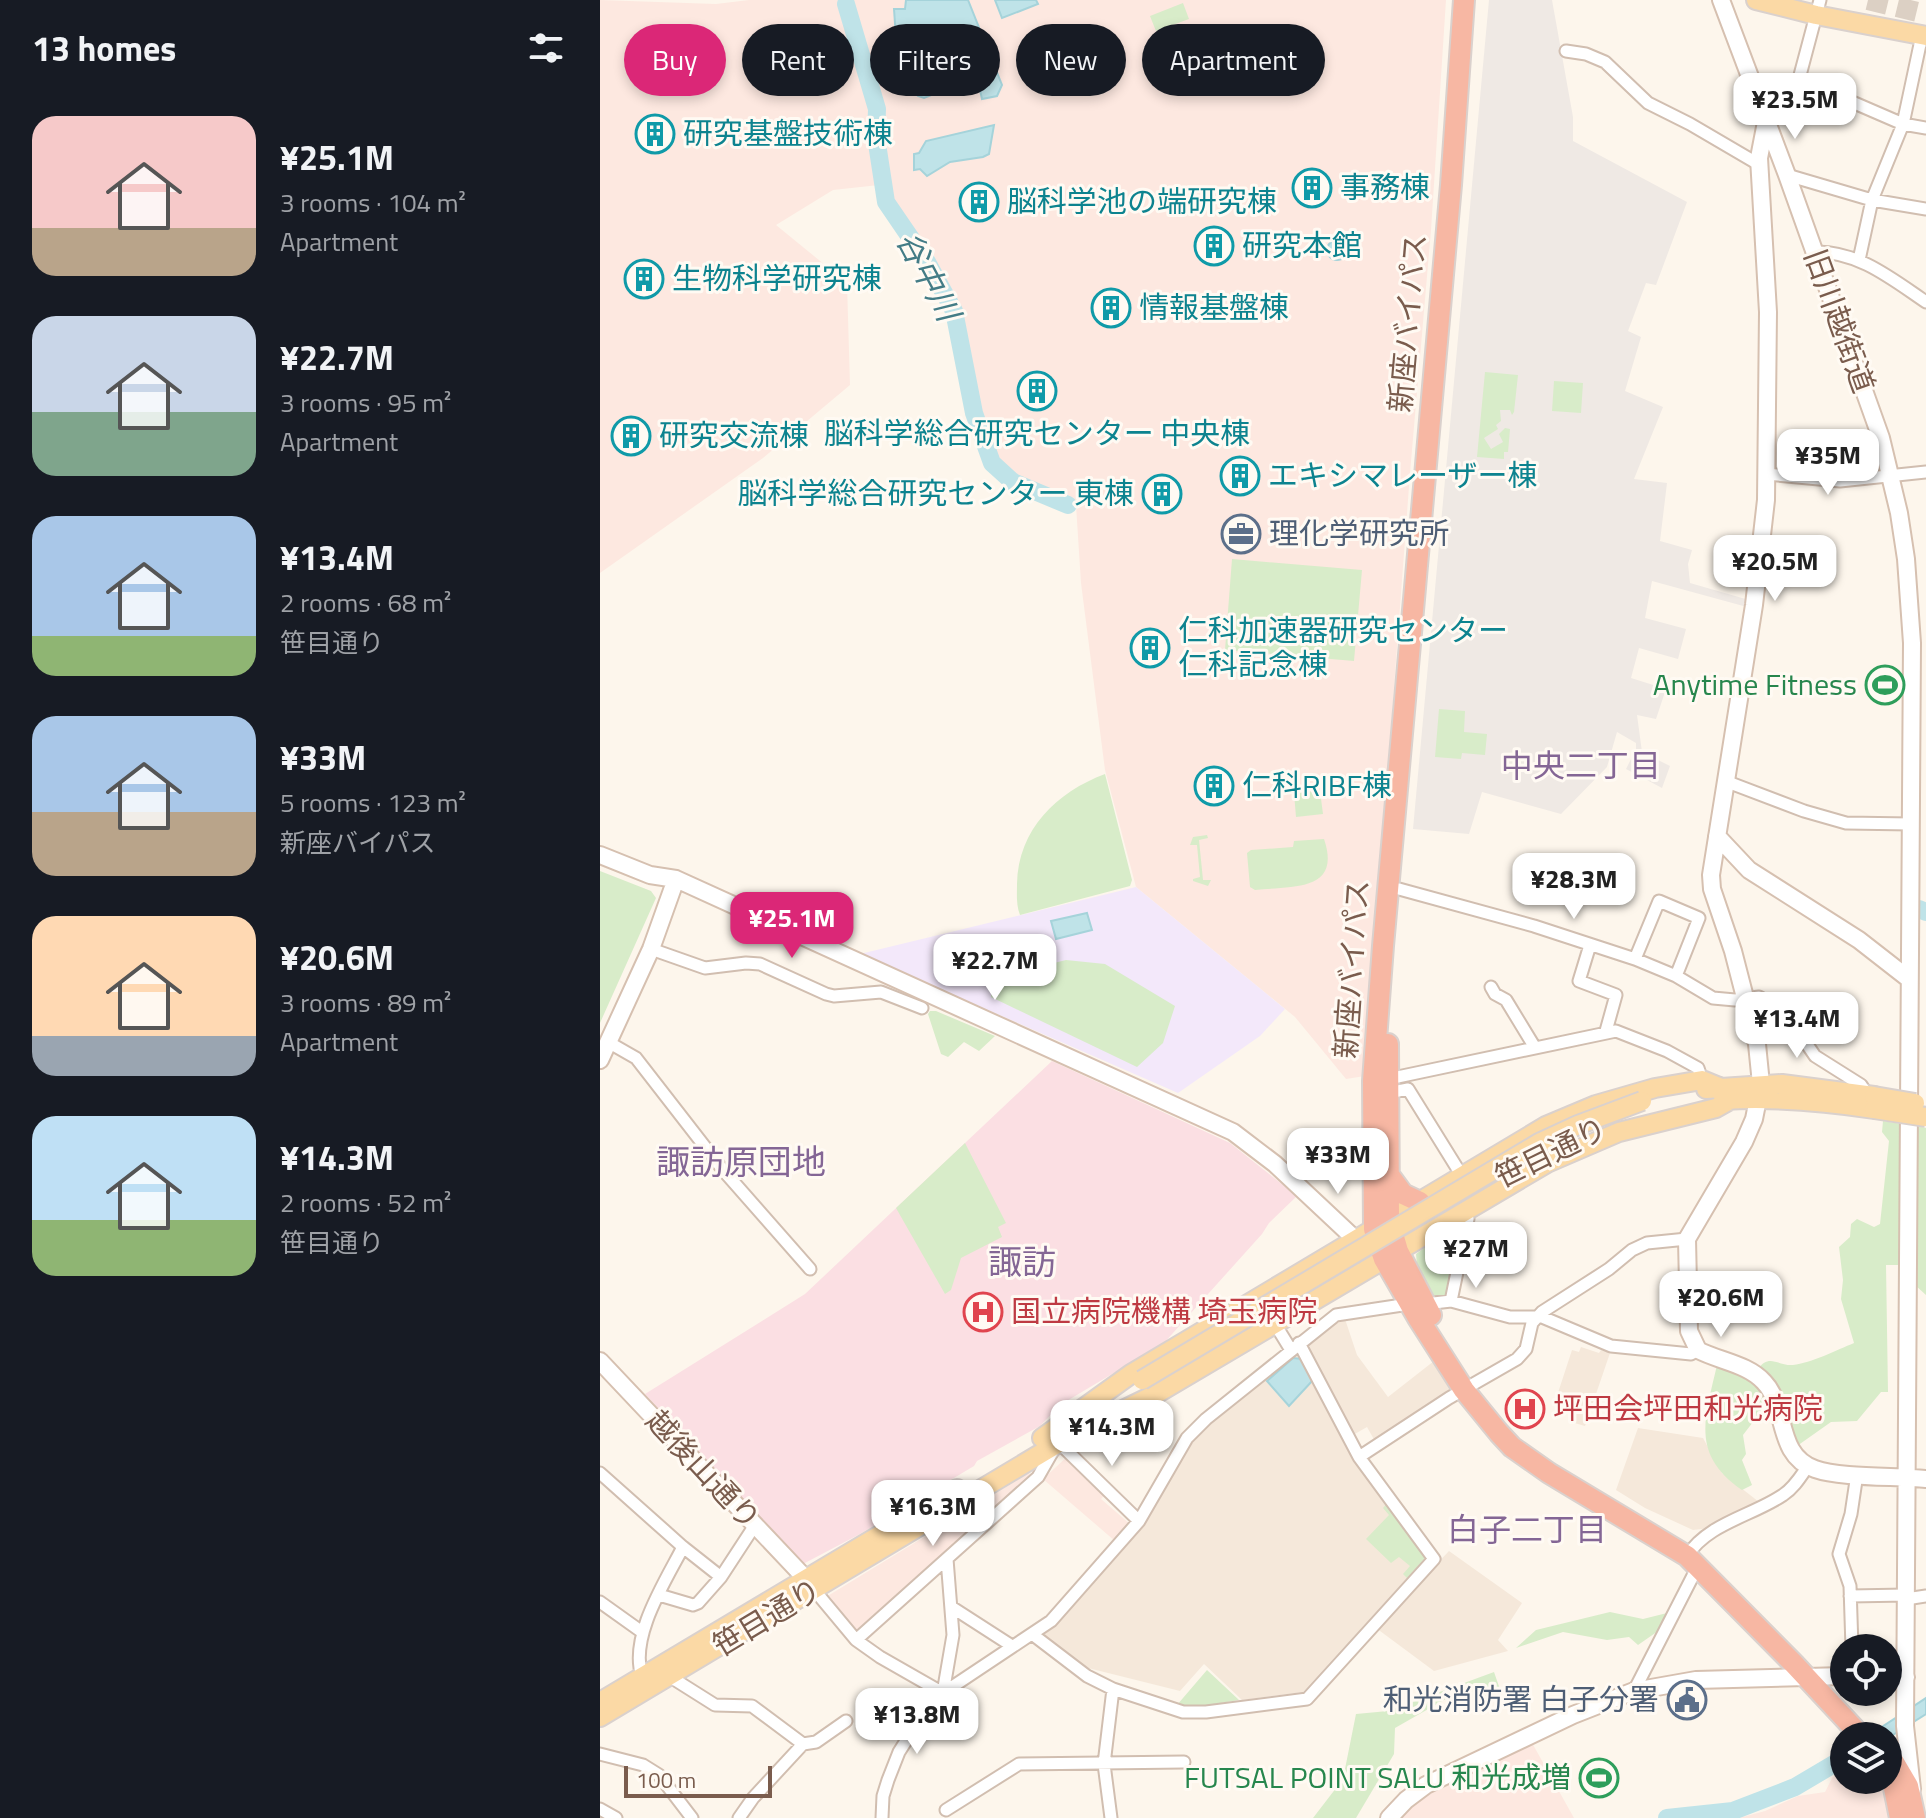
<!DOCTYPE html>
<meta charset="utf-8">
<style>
body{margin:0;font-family:"Titillium Web","Noto Sans JP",sans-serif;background:#20242c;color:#f1f3f6;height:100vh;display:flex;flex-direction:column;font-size:30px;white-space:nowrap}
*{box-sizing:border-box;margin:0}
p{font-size:26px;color:#9ea1a6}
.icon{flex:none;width:44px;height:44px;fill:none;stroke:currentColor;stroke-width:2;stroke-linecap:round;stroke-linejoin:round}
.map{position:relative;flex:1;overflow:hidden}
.drawer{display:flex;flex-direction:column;background:#171b24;width:600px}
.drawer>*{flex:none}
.top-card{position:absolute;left:24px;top:24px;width:760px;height:72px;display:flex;gap:16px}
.tools{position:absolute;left:1230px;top:1634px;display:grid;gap:16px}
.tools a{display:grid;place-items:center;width:72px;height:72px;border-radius:50%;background:#171b24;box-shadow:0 4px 12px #0003;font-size:40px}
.scale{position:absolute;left:24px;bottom:20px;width:148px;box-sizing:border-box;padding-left:8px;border:4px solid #7a5c4d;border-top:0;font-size:22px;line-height:28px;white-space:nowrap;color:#7a5c4d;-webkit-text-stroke:6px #fffaf3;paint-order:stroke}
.price{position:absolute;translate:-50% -68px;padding:0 18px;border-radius:16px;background:#fff;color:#222;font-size:26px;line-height:52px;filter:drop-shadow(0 2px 4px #0008)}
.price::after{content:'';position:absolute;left:50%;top:48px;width:24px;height:18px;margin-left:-12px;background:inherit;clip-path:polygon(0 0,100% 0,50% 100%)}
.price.current{background:#db2777;color:#fff}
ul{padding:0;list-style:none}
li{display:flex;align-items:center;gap:24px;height:200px;padding:0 32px}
li span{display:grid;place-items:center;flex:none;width:224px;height:160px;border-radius:24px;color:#555}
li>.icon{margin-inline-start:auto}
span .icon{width:96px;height:96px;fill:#fffc;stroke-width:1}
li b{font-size:34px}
h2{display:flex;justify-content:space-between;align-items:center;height:96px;padding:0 32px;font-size:34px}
.pill{padding:0 28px;border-radius:36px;background:#171b24;box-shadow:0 4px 12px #0003;font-size:28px;line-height:72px}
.pill.current{background:#db2777;color:#fff}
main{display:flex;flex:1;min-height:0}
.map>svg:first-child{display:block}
.residential{fill:#f5e8da}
.commercial{fill:#fde8e0}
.industrial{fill:#efe9e4}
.education{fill:#f3e8fa}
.medical{fill:#fbdfe3}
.green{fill:#d8ecc9}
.water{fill:#bfe3e8;stroke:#a5d3da;stroke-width:2}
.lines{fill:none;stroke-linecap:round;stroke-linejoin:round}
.river{stroke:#bfe3e8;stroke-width:18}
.highway-tunnel{stroke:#dcd0c4;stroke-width:20;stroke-dasharray:20 10;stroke-linecap:butt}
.street-casing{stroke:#d1beb0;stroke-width:15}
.secondary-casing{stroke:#d6c0b0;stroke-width:20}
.primary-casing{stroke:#dad1cd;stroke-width:22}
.highway-casing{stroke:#dad1cd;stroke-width:24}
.street{stroke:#fff;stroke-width:11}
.secondary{stroke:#fff;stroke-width:16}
.primary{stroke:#fbd9a5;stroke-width:18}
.highway{stroke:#f7b7a3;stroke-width:20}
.primary-bridge-casing{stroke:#dad1cd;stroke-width:22;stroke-linecap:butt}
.primary-bridge{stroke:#fbd9a5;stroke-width:18}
.labels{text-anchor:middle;stroke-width:6;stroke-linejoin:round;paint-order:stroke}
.culture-label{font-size:30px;fill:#0d838f;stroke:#fffaf3;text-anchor:start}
.street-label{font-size:30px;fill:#7a5c4d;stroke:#fffaf3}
.service-label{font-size:30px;fill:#4e5e75;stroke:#fffaf3;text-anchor:start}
.leisure-label{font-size:30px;fill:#27864d;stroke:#fffaf3;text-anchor:end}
.health-label{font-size:30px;fill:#be3a42;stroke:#fffaf3;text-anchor:start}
.water-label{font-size:32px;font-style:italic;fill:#437c86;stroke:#fffaf3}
.neighbourhood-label{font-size:32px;fill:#846695;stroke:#fffaf3}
.quarter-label{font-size:34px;fill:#846695;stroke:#fffaf3}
</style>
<main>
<section class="drawer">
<h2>13 homes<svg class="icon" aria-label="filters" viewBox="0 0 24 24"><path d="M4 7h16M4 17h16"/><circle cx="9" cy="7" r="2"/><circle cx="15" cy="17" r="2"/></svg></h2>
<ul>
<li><span style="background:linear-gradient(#f6c9c9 70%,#b9a48a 0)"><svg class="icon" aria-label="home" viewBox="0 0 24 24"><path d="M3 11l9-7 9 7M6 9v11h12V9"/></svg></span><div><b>¥25.1M</b><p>3 rooms · 104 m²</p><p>Apartment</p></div></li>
<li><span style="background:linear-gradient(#c9d6e8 60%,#7fa58c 0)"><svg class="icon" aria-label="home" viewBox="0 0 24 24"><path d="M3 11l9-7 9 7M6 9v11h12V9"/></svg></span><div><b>¥22.7M</b><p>3 rooms · 95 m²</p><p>Apartment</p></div></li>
<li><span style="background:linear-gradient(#a9c7e8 75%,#8fb573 0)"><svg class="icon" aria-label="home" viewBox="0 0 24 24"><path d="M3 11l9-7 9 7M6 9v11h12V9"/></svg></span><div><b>¥13.4M</b><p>2 rooms · 68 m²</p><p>笹目通り</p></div></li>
<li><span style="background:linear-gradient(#a9c7e8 60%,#b9a48a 0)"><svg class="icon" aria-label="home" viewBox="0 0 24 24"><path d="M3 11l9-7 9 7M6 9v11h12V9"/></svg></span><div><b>¥33M</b><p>5 rooms · 123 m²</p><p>新座バイパス</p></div></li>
<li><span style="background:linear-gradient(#ffd9b3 75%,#9aa5b1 0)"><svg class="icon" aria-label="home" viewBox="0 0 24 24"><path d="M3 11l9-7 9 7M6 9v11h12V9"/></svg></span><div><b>¥20.6M</b><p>3 rooms · 89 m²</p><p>Apartment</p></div></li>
<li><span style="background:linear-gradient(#bfe0f5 65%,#8fb573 0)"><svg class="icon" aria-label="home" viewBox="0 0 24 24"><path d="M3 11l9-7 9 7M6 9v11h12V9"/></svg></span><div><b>¥14.3M</b><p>2 rooms · 52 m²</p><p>笹目通り</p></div></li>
</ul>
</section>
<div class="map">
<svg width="1326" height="1818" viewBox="0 0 1326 1818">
<rect width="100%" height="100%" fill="#fdf6ec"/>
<path class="residential" d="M745 1319 757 1355 788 1397 834 1361 854 1391 776 1443 767 1427 753 1435 705 1340 734 1320Z
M981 1347 999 1353 1001 1350 1010 1353 985 1426 971 1422 974 1411 954 1405 972 1350 979 1352Z
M692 1354 703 1356 824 1552 825 1558 703 1692 642 1700 604 1664 580 1691 484 1667 443 1639 442 1631 467 1612 546 1522 589 1445 609 1421Z
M1038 1428 1103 1438 1122 1473 1159 1502 1110 1528 1093 1530 1045 1508 1016 1490Z
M849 1551 922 1603 898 1640 908 1651 834 1671 776 1628Z"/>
<path class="commercial" d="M0 0 116 4 149 0H846L831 230 810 473 765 1076 746 1079 695 1017 536 887 505 770 481 583 476 505 416 483 407 476 396 459 386 438 346 287 279 185 233 190 176 225 247 283 250 385 163 458 0 573Z
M469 1455 508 1491 501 1499 530 1524 515 1541 443 1479Z
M429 1473 433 1479 261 1632 254 1631 226 1597Z
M931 1741 974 1818H797L821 1793Z
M1244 1768V1780H1279L1288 1802V1818H1139L1165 1811 1198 1796 1225 1792 1232 1778Z"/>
<path class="industrial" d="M889 0H952L973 117V141L1087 202 1056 285 1046 283 1028 331 1041 337 1025 391 1063 407 1034 479 1067 483 1060 541 1092 550 1088 564 1090 583 1149 600 1147 607 1052 581 1045 618 1086 629 1078 659 1039 648 1031 678 1066 689 1056 719 1037 715 1042 752 1070 766 1062 788 1026 769 1036 749V743L1017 732 1007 767 961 814 882 792 869 834 813 829Z"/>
<path class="education" d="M536 887 685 1009 660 1036 578 1093 260 954Z"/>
<path class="medical" d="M452 1061 630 1143 697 1196 669 1223 662 1234 564 1343 460 1405 440 1426 377 1461 374 1466 260 1534 203 1564 45 1394 205 1294Z"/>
<path class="green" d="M583 3 589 19 556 31 550 16Z
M885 372 918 375 914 412 912 415 910 410H900L901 421 896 425 898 429 884 438 891 449 903 442 899 434 905 428 910 429 908 452H904V459L877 457Z
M954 381 983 383 981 413 952 411Z
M632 559 762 570 754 661 625 650Z
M839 709 865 711 864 732 887 734 885 755 862 753 861 759 835 757Z
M505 774 532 880 530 886 420 915C416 905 417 894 417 884 418 829 457 792 505 774Z
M720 791 723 814 696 817 694 793Z
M607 835 608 838 599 840 603 880H611L608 886 593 881V879L600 877 597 845H590L593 837Z
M724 839C742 892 692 886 655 890L650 887 647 853 651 850 693 847 694 841Z
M0 871 51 891 56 898 0 1023Z
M466 960 505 964 575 1006 563 1043 537 1067 391 997 394 978Z
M330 1011H336L395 1036 379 1051 364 1042 348 1057 341 1054 328 1014Z
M1283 1121 1302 1124 1300 1265H1286L1288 1392H1281L1257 1421 1231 1422 1197 1446 1158 1369C1169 1353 1178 1366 1193 1365 1211 1363 1237 1350 1254 1343L1241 1299 1243 1280 1239 1247 1250 1237 1251 1224 1257 1219 1274 1227 1280 1224 1289 1141 1282 1132Z
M1318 1126 1326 1128V1295L1315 1285Z
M365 1143 406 1223 398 1227 402 1237 361 1258 351 1290 345 1294 296 1208Z
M860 1221 865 1225 849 1298H829L817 1266 816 1254Z
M1117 1365 1158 1381 1171 1408 1153 1422 1143 1435 1146 1454 1142 1460 1152 1485 1142 1490C1090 1454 1105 1418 1117 1365Z
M788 1502 824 1552 825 1558 807 1578 803 1574 810 1566 799 1557 791 1563 766 1539 789 1515 783 1508Z
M1010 1612 1043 1619 1071 1612 1061 1629 1038 1645 1029 1637 1007 1640 963 1632 916 1648 936 1630Z
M607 1670 639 1700 597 1707 577 1705Z
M894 1672 903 1698 864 1703 851 1696 795 1728 794 1754 756 1818H713L743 1779 756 1714 788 1711Z"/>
<path class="water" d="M306 0H368L402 85 397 96 382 99 380 90 364 82 324 98 318 96C305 82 304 60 302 43L296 38 294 9H305Z
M395 0H436L438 4 402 18Z
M394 125 389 154 383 157 350 162 327 176 320 169 314 170V154L319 153 326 141Z
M727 250a10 10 0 1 1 20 0a10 10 0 1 1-20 0Z
M487 913 492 930 456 939 451 921Z
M693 1358 702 1359 713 1380 689 1406 667 1381Z
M1326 1698V1714L1288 1738 1268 1736Z"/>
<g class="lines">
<path class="river" d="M246 4 277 109 276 137 286 202 327 262 354 311 374 413 392 463 413 482 468 505
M1319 909 1326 912
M1067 1818 1133 1811 1195 1787 1244 1758"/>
<path class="highway-tunnel" d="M1268 0 1326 14"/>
<defs>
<path id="street" d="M966 51 986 54 1005 62 1048 103 1090 124 1160 165
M1199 79 1303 124 1326 128
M1166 122 1199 79 1220 0
M1187 175 1272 200 1326 209
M1215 252C1258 251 1292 279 1326 302
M1259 260 1272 200 1303 124 1322 35
M1166 474 1240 481 1326 472
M1125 781 1204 811 1246 823 1311 824
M799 889 934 926 1035 959 1076 976 1113 998 1135 1000 1159 997 1185 1012 1215 1056 1261 1085 1267 1094
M990 945 979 981 1016 995 1006 1031
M51 949 105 968 146 963 160 964 226 994 234 996 281 992 322 1008
M1035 959 1059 901 1099 918 1076 976
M891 987 895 994 906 1000 934 1046
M8 1042 36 1058 123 1170 210 1269
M788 1079 1016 1031 1067 1051 1098 1068 1102 1080
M788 1093 808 1089 862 1176
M851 1301 868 1219 865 1212
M825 1304 851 1301 910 1317H942L1011 1346 1091 1354 1098 1350
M675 1324 691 1350
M699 1343 759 1457 849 1398 917 1359 926 1349 932 1323 942 1312 1009 1269 1032 1250 1047 1243 1087 1239
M0 1473 83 1547 121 1577
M1087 1556C1108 1523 1152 1516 1183 1495 1194 1488 1201 1476 1208 1466
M211 1586 256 1640 438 1477 458 1442 539 1521
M59 1595 93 1605 98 1603 121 1577 155 1525
M1250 1596 1306 1595
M1306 1599 1326 1596
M0 1602 42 1632
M353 1608 412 1646
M432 1634 487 1676 513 1689 583 1712H606L707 1699 834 1559 759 1457
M256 1640 280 1657 343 1693
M1252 1648 1250 1586 1239 1554 1251 1514 1257 1474
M42 1676C29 1637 65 1582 83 1547
M69 1676 115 1705 152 1706 203 1744
M1034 1691 1098 1566
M343 1693 353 1635 347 1559
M0 1754 43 1765 59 1775 92 1818
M0 1809 16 1818
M346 1810 419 1764 584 1762
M139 1818 153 1798 203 1744 216 1742 246 1721
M282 1818 283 1796 288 1780 299 1752 316 1725 343 1693 451 1621 539 1521 587 1438 606 1419 736 1315 809 1304
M511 1818 504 1764 513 1689"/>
<path id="secondary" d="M1121 0 1187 175 1281 438 1299 513 1306 559 1312 643 1305 1726 1312 1789
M1166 122 1159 158 1168 312 1166 500 1154 605 1111 875 1112 889 1133 951 1157 1044 1161 1084 1154 1119 1144 1142 1087 1239 1089 1331 1098 1350C1119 1361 1148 1364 1164 1382 1188 1407 1175 1455 1215 1469 1240 1478 1297 1476 1326 1479
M1117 836 1149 870 1259 940 1309 979
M0 855 50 875 76 879 633 1132 675 1164 756 1240 766 1243
M0 1060 51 949 76 879
M0 1361 206 1579
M1288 1676 1306 1677
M789 1818 806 1800 826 1785 973 1715 1034 1691 1096 1680 1244 1676"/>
<path id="primary" d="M1156 0 1216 15 1326 36
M1106 1089 1182 1084 1274 1096
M1123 1100C1174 1097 1223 1101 1274 1109
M482 1430 556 1394 947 1163 1019 1132 1116 1108 1132 1099
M442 1438 531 1374 946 1126 996 1105 1055 1088 1102 1080 1119 1087
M0 1702 357 1489
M0 1717 492 1423"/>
<path id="highway" d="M864 0 851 185 783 946 773 1081 774 1229 784 1259 818 1318 864 1390 899 1433 912 1447 949 1473 1087 1556 1194 1664 1261 1736
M788 1044 789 1220 798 1251 831 1315
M789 1175 803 1194 820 1202
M1288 1752 1308 1786 1315 1818
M1293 1783 1300 1818"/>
</defs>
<use href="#street" class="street-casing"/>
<use href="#secondary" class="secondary-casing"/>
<use href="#primary" class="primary-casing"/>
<use href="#highway" class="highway-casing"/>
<use href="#street" class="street"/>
<use href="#secondary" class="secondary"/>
<use href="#primary" class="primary"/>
<use href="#highway" class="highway"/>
<defs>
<path id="primary-bridge" d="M1274 1096 1315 1103
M1274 1109 1326 1117
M542 1380 939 1143 978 1125 1042 1101"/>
</defs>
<use href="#primary-bridge" class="primary-bridge-casing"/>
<use href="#primary-bridge" class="primary-bridge"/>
</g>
<defs>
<symbol id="building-ring" viewBox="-11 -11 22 22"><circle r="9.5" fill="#fffaf3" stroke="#0f9aa8" stroke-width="1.5"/><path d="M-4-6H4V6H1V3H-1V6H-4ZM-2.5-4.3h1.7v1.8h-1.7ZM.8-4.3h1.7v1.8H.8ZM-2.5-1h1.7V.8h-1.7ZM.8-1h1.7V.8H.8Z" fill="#0f9aa8"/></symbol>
<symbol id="office-ring" viewBox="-11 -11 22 22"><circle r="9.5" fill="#fffaf3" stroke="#5c6f8a" stroke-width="1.5"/><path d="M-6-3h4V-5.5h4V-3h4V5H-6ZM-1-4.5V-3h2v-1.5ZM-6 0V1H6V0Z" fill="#5c6f8a"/></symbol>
<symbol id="stadium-ring" viewBox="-11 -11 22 22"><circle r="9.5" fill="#fffaf3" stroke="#2e9e5b" stroke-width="1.5"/><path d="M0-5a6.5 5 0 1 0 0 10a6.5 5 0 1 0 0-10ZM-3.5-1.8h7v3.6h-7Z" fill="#2e9e5b"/></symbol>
<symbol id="hospital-ring" viewBox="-11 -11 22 22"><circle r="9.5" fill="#fffaf3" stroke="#e0444e" stroke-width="1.5"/><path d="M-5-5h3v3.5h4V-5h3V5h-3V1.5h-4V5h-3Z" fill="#e0444e"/></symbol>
<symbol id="civic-ring" viewBox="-11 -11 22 22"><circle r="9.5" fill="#fffaf3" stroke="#5c6f8a" stroke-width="1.5"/><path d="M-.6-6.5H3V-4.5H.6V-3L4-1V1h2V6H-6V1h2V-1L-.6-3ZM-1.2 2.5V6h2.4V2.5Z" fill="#5c6f8a"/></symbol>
</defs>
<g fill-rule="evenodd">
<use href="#building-ring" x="33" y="112" width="44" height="44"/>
<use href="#building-ring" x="690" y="166" width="44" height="44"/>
<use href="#building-ring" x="357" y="180" width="44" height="44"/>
<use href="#building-ring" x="592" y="224" width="44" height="44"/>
<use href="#building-ring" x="22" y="257" width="44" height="44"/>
<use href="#building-ring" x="489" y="286" width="44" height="44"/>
<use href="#building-ring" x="415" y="369" width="44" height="44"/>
<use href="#building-ring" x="9" y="414" width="44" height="44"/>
<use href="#building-ring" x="618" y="454" width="44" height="44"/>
<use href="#building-ring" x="540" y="472" width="44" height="44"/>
<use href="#office-ring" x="619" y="512" width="44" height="44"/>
<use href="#building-ring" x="528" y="626" width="44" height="44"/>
<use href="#stadium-ring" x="1263" y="663" width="44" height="44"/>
<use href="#building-ring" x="592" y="764" width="44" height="44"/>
<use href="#hospital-ring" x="361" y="1290" width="44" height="44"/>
<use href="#hospital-ring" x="903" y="1387" width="44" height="44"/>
<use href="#civic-ring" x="1065" y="1678" width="44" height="44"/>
<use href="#stadium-ring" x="977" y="1756" width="44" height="44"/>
</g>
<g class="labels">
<g class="culture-label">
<text x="83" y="144">研究基盤技術棟</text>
<text x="740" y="198">事務棟</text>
<text x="407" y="212">脳科学池の端研究棟</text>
<text x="642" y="256">研究本館</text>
<text x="72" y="289">生物科学研究棟</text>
<text x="539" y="318">情報基盤棟</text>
<text x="437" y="444" text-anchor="middle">脳科学総合研究センター 中央棟</text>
<text x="59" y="446">研究交流棟</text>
<text x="668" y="486">エキシマレーザー棟</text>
<text x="534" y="504" text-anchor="end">脳科学総合研究センター 東棟</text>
<text x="578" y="641">仁科加速器研究センター<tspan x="578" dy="34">仁科記念棟</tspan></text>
<text x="642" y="796">仁科RIBF棟</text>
</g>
<g class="street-label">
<text transform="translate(1239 321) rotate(70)" y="10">旧川越街道</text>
<text transform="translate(808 323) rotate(-85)" y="10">新座バイパス</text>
<text transform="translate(752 969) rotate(-86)" y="10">新座バイパス</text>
<text transform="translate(951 1153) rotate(-26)" y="10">笹目通り</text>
<text transform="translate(103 1470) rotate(47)" y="10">越後山通り</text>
<text transform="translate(167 1618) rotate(-31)" y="10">笹目通り</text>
</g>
<g class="service-label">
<text x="669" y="544">理化学研究所</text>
<text x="1059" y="1710" text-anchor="end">和光消防署 白子分署</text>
</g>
<g class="leisure-label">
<text x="1257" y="695">Anytime Fitness</text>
<text x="971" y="1788">FUTSAL POINT SALU 和光成増</text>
</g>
<g class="health-label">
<text x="411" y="1322">国立病院機構 埼玉病院</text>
<text x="953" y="1419">坪田会坪田和光病院</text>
</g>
<g class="water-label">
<text transform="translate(328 276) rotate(62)" y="11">谷中川</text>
</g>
<g class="neighbourhood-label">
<text x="981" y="777">中央二丁目</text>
<text x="927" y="1541">白子二丁目</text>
</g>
<g class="quarter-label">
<text x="141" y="1174">諏訪原団地</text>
<text x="422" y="1274">諏訪</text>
</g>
</g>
</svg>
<div class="tools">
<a><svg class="icon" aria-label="locate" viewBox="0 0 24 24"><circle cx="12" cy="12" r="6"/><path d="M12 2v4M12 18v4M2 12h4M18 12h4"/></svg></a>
<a><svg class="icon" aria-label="layers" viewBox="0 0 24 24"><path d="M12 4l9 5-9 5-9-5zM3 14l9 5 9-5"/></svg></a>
</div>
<div class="scale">100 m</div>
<b class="price" style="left:1195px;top:141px">¥23.5M</b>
<b class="price" style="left:1228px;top:497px">¥35M</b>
<b class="price" style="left:1175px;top:603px">¥20.5M</b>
<b class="price" style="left:974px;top:921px">¥28.3M</b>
<b class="price current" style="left:192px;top:960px">¥25.1M</b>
<b class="price" style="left:395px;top:1002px">¥22.7M</b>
<b class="price" style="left:1197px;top:1060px">¥13.4M</b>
<b class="price" style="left:738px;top:1196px">¥33M</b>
<b class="price" style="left:876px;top:1290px">¥27M</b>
<b class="price" style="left:1121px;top:1339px">¥20.6M</b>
<b class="price" style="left:512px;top:1468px">¥14.3M</b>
<b class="price" style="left:333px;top:1548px">¥16.3M</b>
<b class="price" style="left:317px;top:1756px">¥13.8M</b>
<div class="top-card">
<a class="pill current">Buy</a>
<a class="pill">Rent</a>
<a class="pill">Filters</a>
<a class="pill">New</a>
<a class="pill">Apartment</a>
</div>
</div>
</main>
